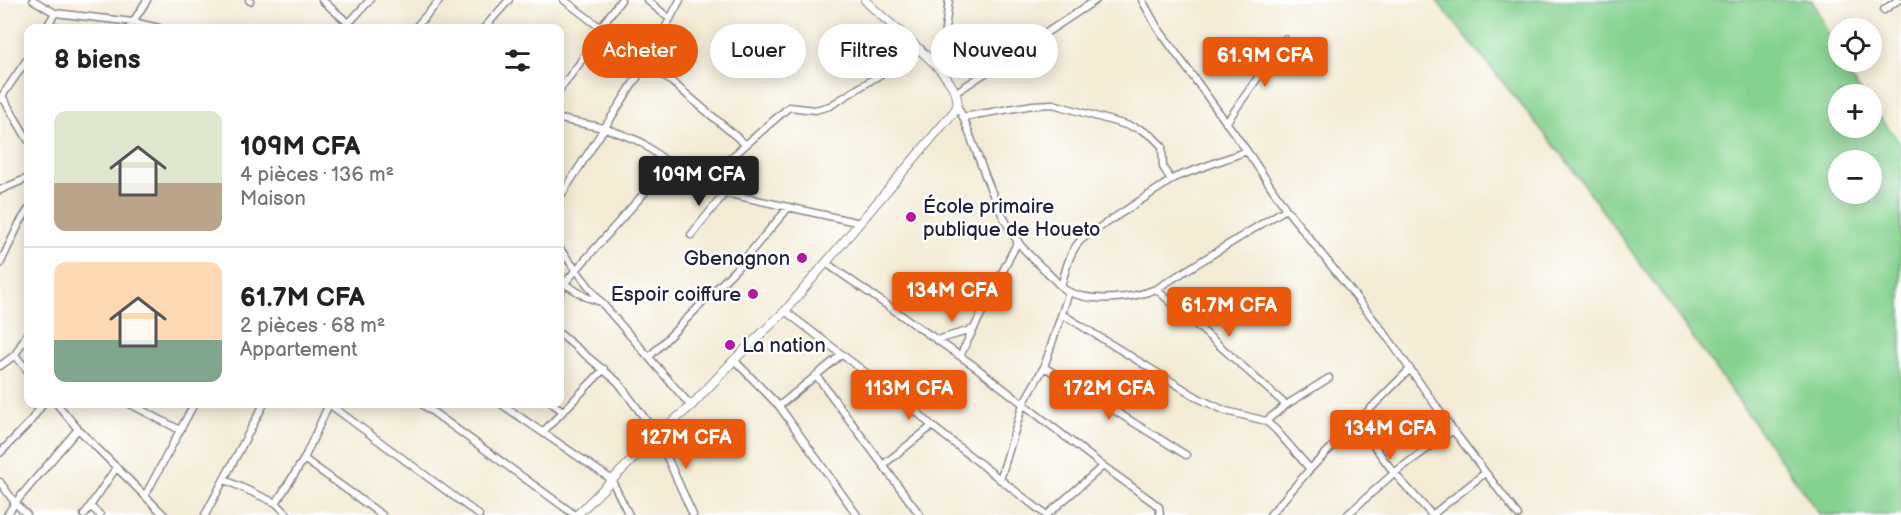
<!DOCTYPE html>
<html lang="fr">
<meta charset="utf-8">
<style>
body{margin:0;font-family:"Balsamiq Sans",sans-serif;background:#f6f6f6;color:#222;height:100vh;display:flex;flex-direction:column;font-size:22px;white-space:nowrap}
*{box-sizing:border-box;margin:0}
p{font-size:20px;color:#767676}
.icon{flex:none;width:33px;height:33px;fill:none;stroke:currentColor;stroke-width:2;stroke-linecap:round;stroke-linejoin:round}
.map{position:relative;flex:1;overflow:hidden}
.details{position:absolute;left:24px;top:24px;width:540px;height:384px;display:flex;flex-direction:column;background:#fff;border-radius:12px;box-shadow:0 3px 15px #0003}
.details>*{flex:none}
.guide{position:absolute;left:582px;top:24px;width:570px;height:54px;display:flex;gap:12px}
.tools{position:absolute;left:1828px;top:18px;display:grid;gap:12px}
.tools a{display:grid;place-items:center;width:54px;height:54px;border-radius:50%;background:#fff;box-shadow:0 3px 15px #0003;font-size:30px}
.price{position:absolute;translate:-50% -51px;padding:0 14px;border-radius:6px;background:#ea580c;color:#fff;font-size:20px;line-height:39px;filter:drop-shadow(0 2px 3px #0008)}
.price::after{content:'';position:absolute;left:50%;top:36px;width:18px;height:14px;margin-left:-9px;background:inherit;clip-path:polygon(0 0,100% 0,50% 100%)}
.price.on{background:#222;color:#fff}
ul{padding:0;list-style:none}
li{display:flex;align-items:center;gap:18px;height:150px;padding:0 30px}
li+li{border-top:2px solid #e0e0e0}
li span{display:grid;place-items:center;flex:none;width:168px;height:120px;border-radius:12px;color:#555}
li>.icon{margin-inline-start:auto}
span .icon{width:72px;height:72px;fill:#fffc;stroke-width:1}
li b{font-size:26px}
h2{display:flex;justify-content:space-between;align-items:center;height:72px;padding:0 30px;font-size:26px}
.pill{padding:0 21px;border-radius:27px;background:#fff;box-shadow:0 3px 15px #0003;font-size:21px;line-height:54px}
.pill.on{background:#ea580c;color:#fff}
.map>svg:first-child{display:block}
.green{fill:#84d18f;stroke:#537a65;stroke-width:1.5;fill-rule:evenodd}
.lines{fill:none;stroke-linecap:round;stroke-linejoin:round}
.minor-casing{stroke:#8a8688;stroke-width:9}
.tertiary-casing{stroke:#8a8688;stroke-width:10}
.minor{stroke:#fff;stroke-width:6}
.tertiary{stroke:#fff;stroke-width:8}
.poi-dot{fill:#b5179e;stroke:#fff;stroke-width:2}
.labels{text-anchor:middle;stroke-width:5;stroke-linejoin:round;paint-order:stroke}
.poi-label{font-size:20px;fill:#22223b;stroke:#fff;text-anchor:start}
</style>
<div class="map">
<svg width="1901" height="515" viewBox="0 0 1901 515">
<rect width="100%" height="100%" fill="#fff"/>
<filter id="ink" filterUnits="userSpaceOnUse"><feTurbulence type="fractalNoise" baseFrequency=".0167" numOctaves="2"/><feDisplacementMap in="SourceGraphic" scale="12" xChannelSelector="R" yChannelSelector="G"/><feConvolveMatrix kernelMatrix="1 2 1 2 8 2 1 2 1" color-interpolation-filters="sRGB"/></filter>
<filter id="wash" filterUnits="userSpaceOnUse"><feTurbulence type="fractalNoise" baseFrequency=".008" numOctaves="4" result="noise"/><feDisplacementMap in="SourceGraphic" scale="24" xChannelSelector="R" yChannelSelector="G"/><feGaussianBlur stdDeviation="1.35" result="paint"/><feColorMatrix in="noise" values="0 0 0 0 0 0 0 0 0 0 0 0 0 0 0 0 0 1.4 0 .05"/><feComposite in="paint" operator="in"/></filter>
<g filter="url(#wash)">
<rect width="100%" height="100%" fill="#f3ebd5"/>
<path class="green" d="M1436 0H1812L1839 56V62H1841L1849 76 1863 94H1839V128H1872V107L1901 144V515H1820L1566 160ZM1839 160H1872V194H1839Z"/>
</g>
<g filter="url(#ink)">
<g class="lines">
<defs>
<path id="minor" d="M33 0 55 13 133 22 159 28
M249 0 250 1
M322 0 354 28
M564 0 672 82 745 144
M647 0 670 19
M1142 0 1157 27 1247 151 1286 209 1386 335 1453 430 1518 515
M1884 10 1898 0
M348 24 370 0
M46 28 55 13
M129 28 147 0
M415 28 440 0
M484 28 509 0
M937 66 943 45 949 0
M560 89 579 64 600 28 621 0
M955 93 1096 0
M2 96 28 140
M0 99 28 58
M957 106 963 117C979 157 995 211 1021 246 1029 255 1038 264 1047 272 1053 278 1059 286 1067 291 1091 303 1132 299 1156 289L1286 209
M963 117 1033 105 1053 104 1140 129 1152 136 1162 146 1163 167 1171 180
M560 119 604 128 624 135 641 142 670 164 701 184 725 193 860 223
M1226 123 1285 39
M701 184 789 107 815 110 830 106 921 49
M0 190 28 178
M560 197 647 62 680 0
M691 235 725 193
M560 249 600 301
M826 263 973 365 1103 466 1153 502 1159 507 1160 515
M0 264 19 224 28 210
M560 281 586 297 601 302 691 406
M1061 286C1066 270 1069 251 1082 239L1176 177 1247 151
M1156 289 1286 405
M560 293 564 284 576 270 670 164
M785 311 916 411 932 426 1046 515
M1062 314 1200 399 1226 411 1266 421 1276 430 1310 469
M560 334 618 382 657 435 693 515
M937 340 974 329
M15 355 28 371
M960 356 1018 241
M649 357 735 270 789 207
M734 360 779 406 857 515
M0 366 15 355 28 332
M1044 367 1186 455
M816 375 920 515
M57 404 78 429 145 496 194 404
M130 404 180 430
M329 404 479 515
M422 404 575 515
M501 404 611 479 629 515
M553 404 563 411
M779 406 841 355
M1266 421 1286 405 1329 378
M1357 422 1394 473 1432 515
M543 432 604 369
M0 453 29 423 43 404
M304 459 382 515
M883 465 932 426
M225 480 276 503 288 515
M1000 480 1023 404 1044 367 1069 292
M0 482 15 503 27 515
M145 496 164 515
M276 503 304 459 329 404
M91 507 100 515
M7 515 15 503 78 429
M84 515 116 468
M205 515 264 404
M1047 515 1103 466
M1270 515 1310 469 1410 369
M1347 515 1394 473 1453 430
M1432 515 1485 473"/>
<path id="tertiary" d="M577 515 657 435 691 406 734 360 785 311 952 114C954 112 956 109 957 106 964 77 884 22 865 0"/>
</defs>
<use href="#minor" class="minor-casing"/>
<use href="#tertiary" class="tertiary-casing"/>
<use href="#minor" class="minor"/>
<use href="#tertiary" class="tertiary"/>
</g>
</g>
<g class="poi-dot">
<circle cx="911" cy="217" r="6"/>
<circle cx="802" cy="258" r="6"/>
<circle cx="753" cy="294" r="6"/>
<circle cx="730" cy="345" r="6"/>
</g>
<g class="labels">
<g class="poi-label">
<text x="923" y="213">École primaire<tspan x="923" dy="23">publique de Houeto</tspan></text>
<text x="790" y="265" text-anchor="end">Gbenagnon</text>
<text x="741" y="301" text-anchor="end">Espoir coiffure</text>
<text x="742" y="352">La nation</text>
</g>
</g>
</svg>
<div class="tools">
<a><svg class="icon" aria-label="locate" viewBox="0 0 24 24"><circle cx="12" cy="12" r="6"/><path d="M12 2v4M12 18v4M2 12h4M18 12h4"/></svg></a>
<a>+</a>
<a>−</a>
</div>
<b class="price" style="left:1265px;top:88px">61.9M CFA</b>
<b class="price on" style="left:699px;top:207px">109M CFA</b>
<b class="price" style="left:952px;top:323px">134M CFA</b>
<b class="price" style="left:1229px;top:338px">61.7M CFA</b>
<b class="price" style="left:909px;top:421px">113M CFA</b>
<b class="price" style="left:1109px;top:421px">172M CFA</b>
<b class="price" style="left:1390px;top:461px">134M CFA</b>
<b class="price" style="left:686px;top:470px">127M CFA</b>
<div class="guide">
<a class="pill on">Acheter</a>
<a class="pill">Louer</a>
<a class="pill">Filtres</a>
<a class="pill">Nouveau</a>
</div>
<section class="details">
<h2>8 biens<svg class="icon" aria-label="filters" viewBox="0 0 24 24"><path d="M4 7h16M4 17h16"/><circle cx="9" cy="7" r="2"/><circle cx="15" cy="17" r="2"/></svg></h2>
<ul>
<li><span style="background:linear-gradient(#dfe7d0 60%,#b9a48a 0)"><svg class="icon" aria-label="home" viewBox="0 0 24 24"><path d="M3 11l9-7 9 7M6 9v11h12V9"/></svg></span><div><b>109M CFA</b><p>4 pièces · 136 m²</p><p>Maison</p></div></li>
<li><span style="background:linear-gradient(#ffd9b3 65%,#7fa58c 0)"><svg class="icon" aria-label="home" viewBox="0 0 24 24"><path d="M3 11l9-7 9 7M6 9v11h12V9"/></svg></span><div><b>61.7M CFA</b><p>2 pièces · 68 m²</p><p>Appartement</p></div></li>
</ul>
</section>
</div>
